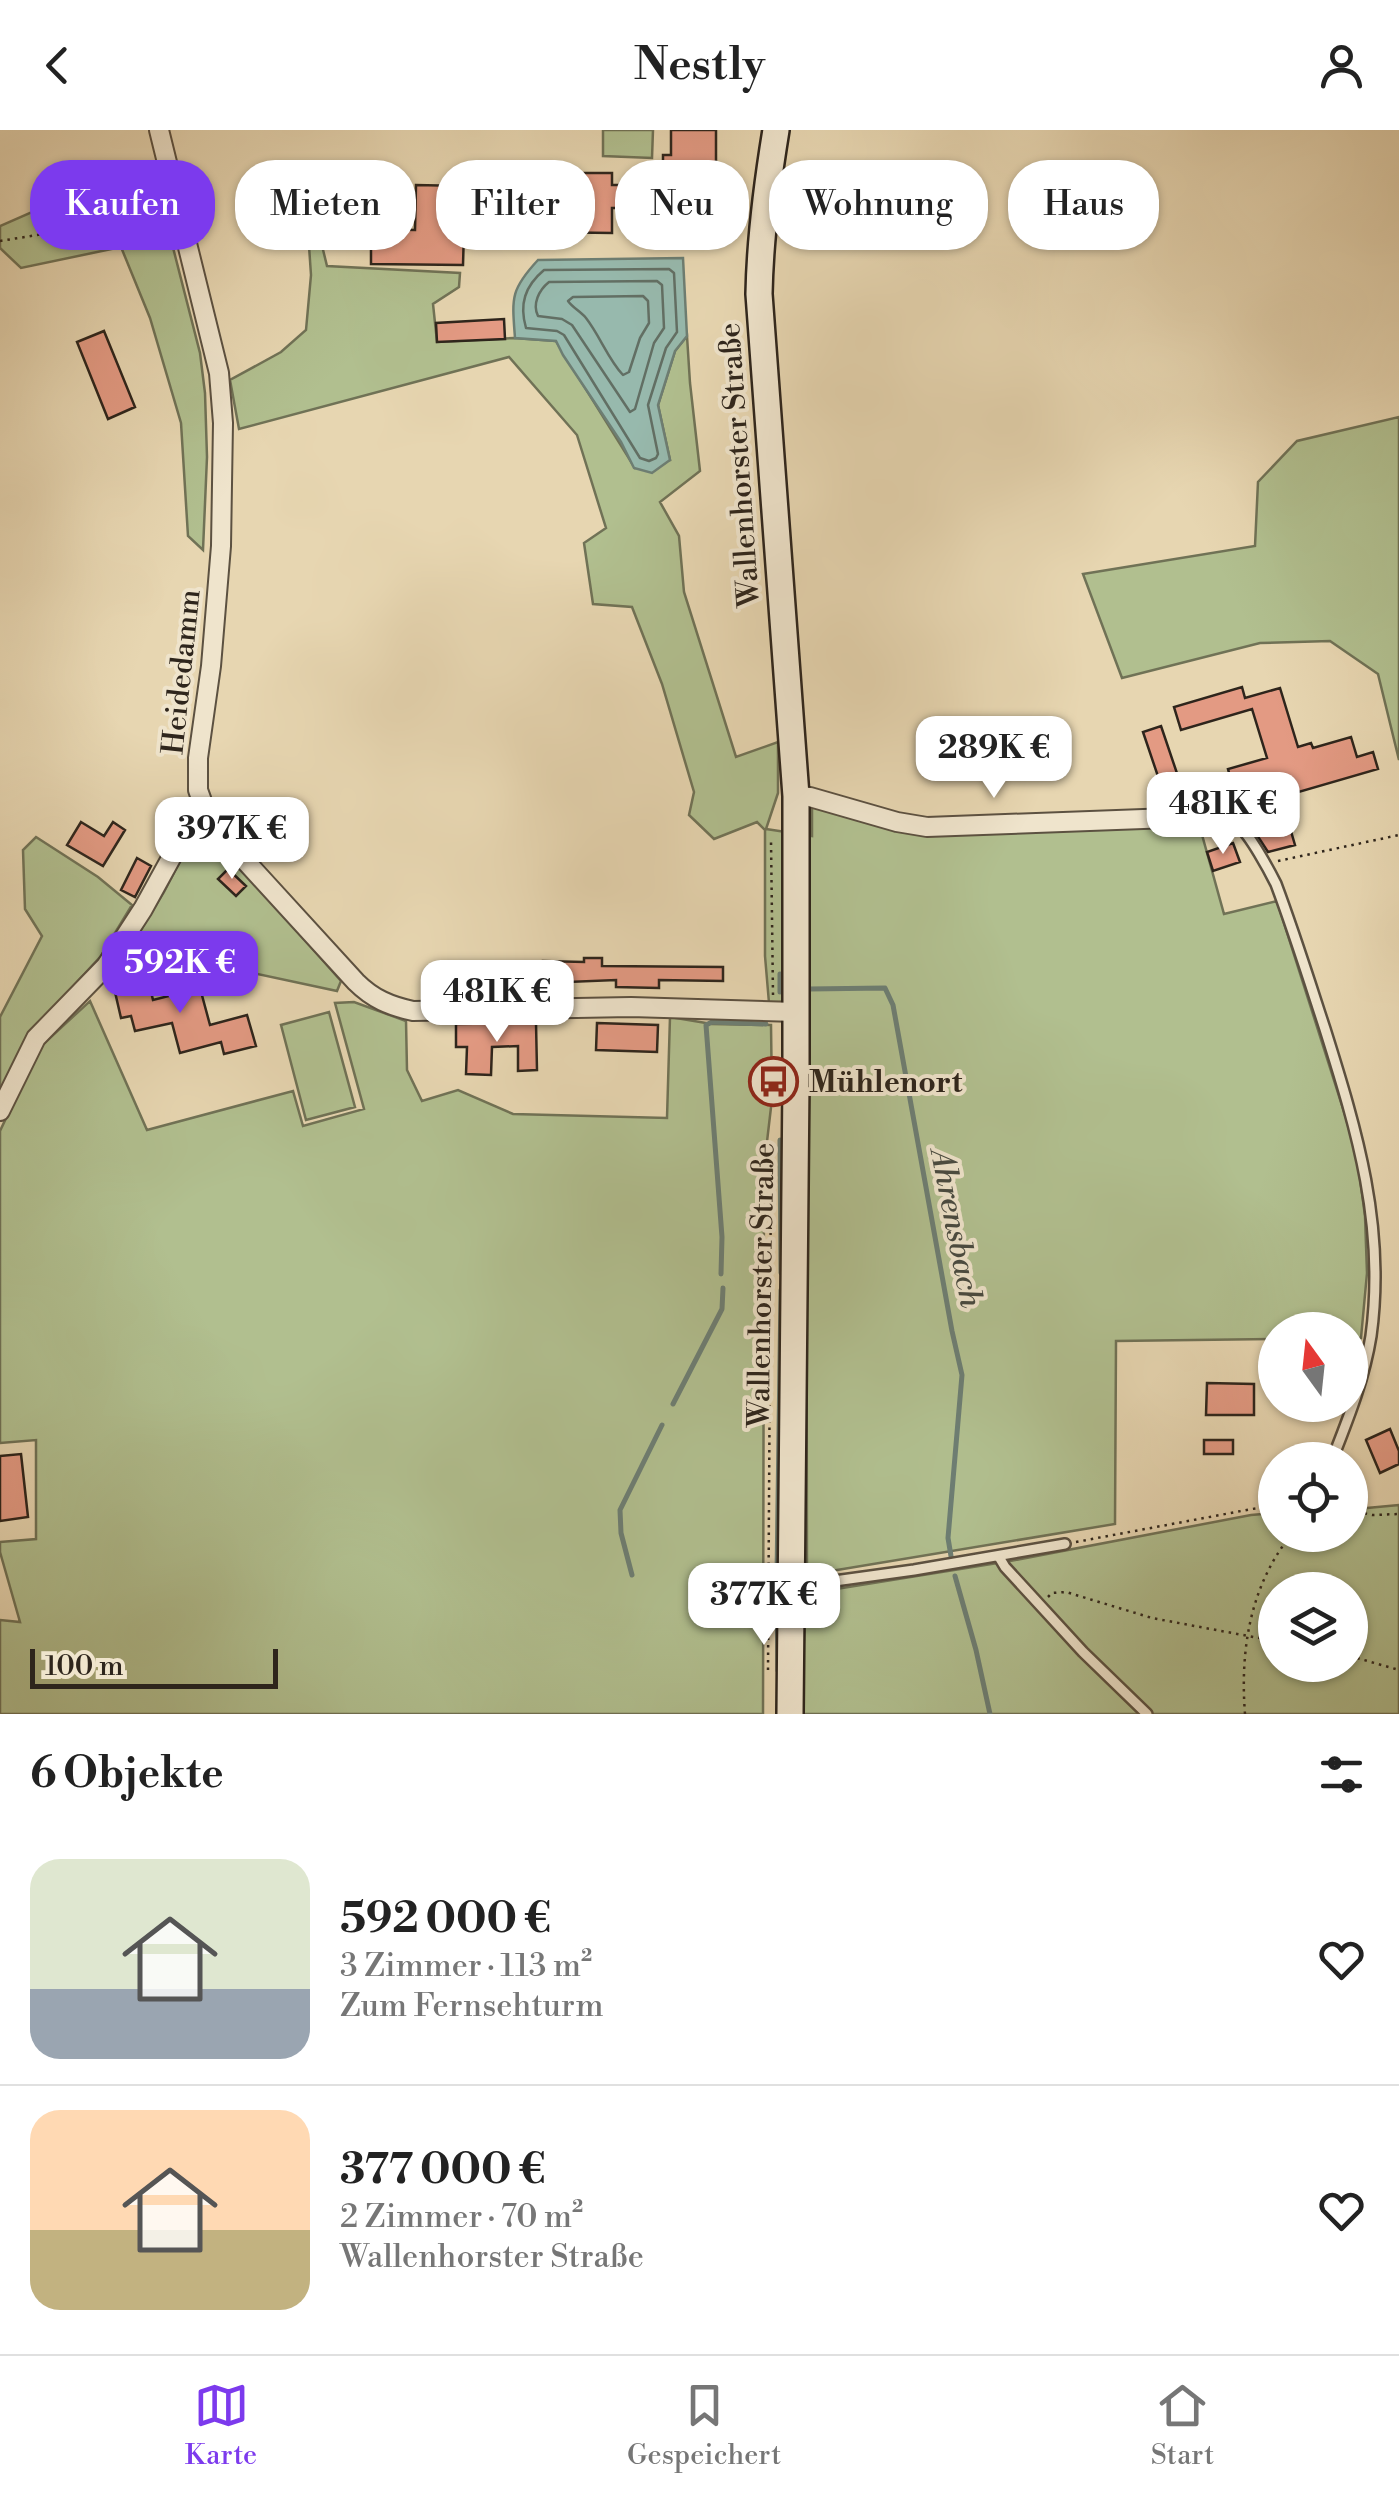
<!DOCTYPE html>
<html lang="de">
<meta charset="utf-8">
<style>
body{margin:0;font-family:"Libre Bodoni",serif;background:#f2f2f2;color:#222;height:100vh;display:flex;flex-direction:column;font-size:38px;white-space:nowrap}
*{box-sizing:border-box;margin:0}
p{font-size:32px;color:#767676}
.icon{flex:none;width:55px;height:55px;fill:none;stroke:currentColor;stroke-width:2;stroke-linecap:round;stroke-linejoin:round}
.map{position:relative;height:1584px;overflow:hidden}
.panel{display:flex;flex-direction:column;background:#fff;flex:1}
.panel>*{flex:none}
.guide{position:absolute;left:30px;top:30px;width:1340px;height:90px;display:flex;gap:20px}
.needle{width:65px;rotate:345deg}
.buttons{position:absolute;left:1258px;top:1182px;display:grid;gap:20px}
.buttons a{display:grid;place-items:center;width:110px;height:110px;border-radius:50%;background:#fff;box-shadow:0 2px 8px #0004;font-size:50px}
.scale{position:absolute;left:30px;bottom:25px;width:248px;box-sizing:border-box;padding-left:10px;border:5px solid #2e251c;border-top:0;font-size:28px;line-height:35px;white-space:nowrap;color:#2e251c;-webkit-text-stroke:8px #efe4cc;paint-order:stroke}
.price{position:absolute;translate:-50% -85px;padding:0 22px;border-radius:20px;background:#fff;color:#222;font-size:32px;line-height:65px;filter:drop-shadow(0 2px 5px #0008)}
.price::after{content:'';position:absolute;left:50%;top:60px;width:30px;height:22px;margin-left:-15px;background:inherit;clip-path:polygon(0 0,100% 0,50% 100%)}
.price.active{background:#7c3aed;color:#fff}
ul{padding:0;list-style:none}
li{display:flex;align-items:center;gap:30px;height:250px;padding:0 30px}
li+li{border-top:2px solid #e0e0e0}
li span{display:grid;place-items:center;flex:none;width:280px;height:200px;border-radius:30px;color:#555}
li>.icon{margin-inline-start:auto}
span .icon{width:120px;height:120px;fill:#fffc;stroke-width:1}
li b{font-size:42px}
h2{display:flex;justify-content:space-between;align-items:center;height:120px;padding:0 30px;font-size:42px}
.pill{padding:0 35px;border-radius:40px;background:#fff;box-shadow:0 2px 8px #0004;font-size:35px;line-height:90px}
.pill.active{background:#7c3aed;color:#fff}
header{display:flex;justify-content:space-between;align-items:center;height:130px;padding:0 30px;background:#fff;font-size:45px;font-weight:600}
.menu{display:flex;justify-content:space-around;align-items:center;height:140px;border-top:2px solid #e0e0e0;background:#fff;font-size:28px;color:#767676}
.menu a{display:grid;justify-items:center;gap:5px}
.menu .active{color:#7c3aed}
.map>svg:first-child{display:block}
.green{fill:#b1bf8f;stroke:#707256;stroke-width:2.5;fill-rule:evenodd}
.water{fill:#97b9ad;stroke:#6d7e73;stroke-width:2.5}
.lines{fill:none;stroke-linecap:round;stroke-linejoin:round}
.shore{stroke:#626f64;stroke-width:2.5}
.stream{stroke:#6d7e73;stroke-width:5}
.building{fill:#e39a83;stroke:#2e251c;stroke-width:2.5}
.lane-casing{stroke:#5c5141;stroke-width:14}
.street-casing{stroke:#5c5141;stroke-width:22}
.secondary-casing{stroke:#2e251c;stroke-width:30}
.path{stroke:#2e251c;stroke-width:2.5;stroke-dasharray:2.5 5;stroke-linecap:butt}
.lane{stroke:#efe4cc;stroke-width:9}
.street{stroke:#efe4cc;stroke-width:18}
.secondary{stroke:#efe4cc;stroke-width:25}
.labels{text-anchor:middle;stroke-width:8;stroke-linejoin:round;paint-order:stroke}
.street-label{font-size:30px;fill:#2e251c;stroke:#efe4cc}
.poi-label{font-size:30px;font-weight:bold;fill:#2e251c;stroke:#efe4cc;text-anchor:start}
.water-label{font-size:32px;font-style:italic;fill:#484a40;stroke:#efe4cc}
</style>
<header><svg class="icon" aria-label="back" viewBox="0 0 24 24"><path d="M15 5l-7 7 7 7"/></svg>Nestly<svg class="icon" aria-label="person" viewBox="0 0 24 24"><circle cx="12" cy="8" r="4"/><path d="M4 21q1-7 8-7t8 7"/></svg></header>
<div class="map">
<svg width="1399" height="1584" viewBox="0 0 1399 1584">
<rect width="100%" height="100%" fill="#e7d6b1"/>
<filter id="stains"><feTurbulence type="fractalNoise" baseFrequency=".002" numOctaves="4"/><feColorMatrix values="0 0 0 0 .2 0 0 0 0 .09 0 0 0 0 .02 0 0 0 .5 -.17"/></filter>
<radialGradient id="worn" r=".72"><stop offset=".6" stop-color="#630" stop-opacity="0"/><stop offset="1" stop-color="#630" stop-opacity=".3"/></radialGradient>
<path class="green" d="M603 0H653L652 28 603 26Z
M114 46 158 59 200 223 205 263 207 327 203 420 188 406 181 293 150 188 121 117 21 138 0 118V96Z
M314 83 327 136 460 143 459 157 433 174 437 212 514 208 556 211 635 338 670 330 658 275 675 221 687 206 690 253 700 341 660 372 679 406 684 462 736 627 778 612V663L766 699 812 706V674L883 695 1199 694 1224 784 1277 771 1346 988 1358 1033 1365 1086 1367 1143 1361 1208H1350V1200H1275V1209L1116 1211 1115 1394 825 1442H807L806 870 769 873 765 826V700L757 692 714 709 689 685 694 662 662 554 632 477 593 474 584 413 606 398 577 305 509 227 239 299 230 250 281 222 306 200 311 145 308 101Z
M1399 287V630L1378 544 1330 511 1260 513 1122 548 1083 444 1255 416 1258 352 1297 311Z
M200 701 210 703 341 851 337 861 211 834 175 821 123 829 164 762 192 708Z
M36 707 98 747 132 775 101 826 29 904 0 964V887L42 806 25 779 23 720Z
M90 871 147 1000 293 961 303 996 364 979 335 873 354 872 406 891 407 940 422 971 458 960 513 984 667 988 670 887 712 894 771 895 772 969 764 1037 763 1584H0V1490L20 1492 0 1422V1412L36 1409V1310L0 1313V1001L40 917Z
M329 882 355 977 306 990 281 895Z
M1399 1375V1584H802L805 1464 1010 1431 1251 1385 1275 1383V1405H1350V1385L1367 1378ZM1275 1460H1350V1535H1275Z"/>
<path class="water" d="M683 128 687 206 675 221 658 275 670 330 652 343 634 338 621 312 563 225 556 211 515 208C512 168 510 160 538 130Z"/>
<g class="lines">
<path class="shore" d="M669 139 674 143 677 202 666 218 648 275 658 324 656 328 649 331 640 328 564 205 557 201 526 198C519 174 525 156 544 140Z
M657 151 662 155 664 198 654 213 635 279 630 282 572 195 562 189 538 186C532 174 539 160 549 152Z
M643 166 648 171 649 193 640 208 629 242 623 245C608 229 600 206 586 188 580 181 573 178 568 171L573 167Z"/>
<path class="stream" d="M809 859 885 858 893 875 952 1201 962 1245 948 1408 951 1426
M780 862V844
M780 1010 781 1143
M721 1144 722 1107 706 895 712 892 766 894
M673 1274 722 1179 723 1158
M632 1445 621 1403 620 1380 662 1295
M777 1445 781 1160
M955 1446 976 1520 990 1584
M777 1464 778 1541"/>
</g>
<path class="building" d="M671 0H716V100H659V108H640V78H612V103L537 102V71L453 70 452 100 464 101 463 135 371 134V99L415 100 416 55 464 56 465 38 530 39V43H612V55H663V25H671Z
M504 189 505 209 437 212 436 193Z
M104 201 135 277 108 289 77 212Z
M1242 557 1245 568 1280 558 1298 617 1311 613 1313 618 1351 607 1357 627 1373 622 1378 639 1281 667 1295 715 1268 722 1255 702 1248 676 1239 679 1228 639 1267 628 1252 579 1181 600 1174 577Z
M1161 596 1185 667 1167 673 1143 602Z
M81 692 104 706 113 692 125 700 103 736 67 715Z
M1233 713 1240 732 1213 741 1207 722Z
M137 728 151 736 135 767 121 760Z
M228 739 246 756 236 766 218 749Z
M584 828H602V836L723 837V851L659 850V858L616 857V850L543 853V831L584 832Z
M146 841 153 870 200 858 210 895 247 885 256 916 224 924 221 912 180 923 172 893 135 901 131 886 121 888 112 849Z
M536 893 537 940 518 941V916L492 917 491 945 466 944 467 917H456V894Z
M597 893 658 895 657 922 596 920Z
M1207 1253 1254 1254V1285H1206Z
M1390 1299 1399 1321V1334L1380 1343 1366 1310Z
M1204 1310H1233V1324H1204Z
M21 1324 28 1387 0 1391V1326Z"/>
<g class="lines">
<defs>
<path id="lane" d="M1197 687C1210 688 1228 688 1239 696 1250 705 1269 740 1276 754 1294 802 1309 850 1325 899 1357 1001 1386 1097 1371 1206 1364 1250 1348 1289 1332 1330
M999 1427 1005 1437 1083 1522 1147 1584
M795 1454 820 1453 914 1440 1065 1414"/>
<path id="street" d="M159 0 219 243 223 293 221 416 211 536 198 628V660L207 685 228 712 356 852C373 869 390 876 413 881L631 877 796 882
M796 666 810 667 897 692 927 697 1197 687
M0 981 36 908 106 836 143 779 181 710 193 694 207 685"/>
<path id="secondary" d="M776 0C767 55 760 108 759 164L796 666V951L790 1584"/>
</defs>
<use href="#lane" class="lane-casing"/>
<use href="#street" class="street-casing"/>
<use href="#secondary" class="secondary-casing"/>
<path class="path" d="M0 111 161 85
M1278 731 1399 705
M773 865 771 711 773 709
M1350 1380 1372 1385 1399 1384
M1076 1412 1252 1379 1275 1376
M1048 1467 1052 1463 1066 1462 1152 1488 1275 1511
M1350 1526 1399 1540
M768 1540 771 1038 773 1018
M1245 1584C1240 1520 1250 1456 1291 1405"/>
<use href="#lane" class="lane"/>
<use href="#street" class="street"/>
<use href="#secondary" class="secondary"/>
</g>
<defs>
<symbol id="bus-ring" viewBox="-11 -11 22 22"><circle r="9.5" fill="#efe4cc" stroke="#8f2418" stroke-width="1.5"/><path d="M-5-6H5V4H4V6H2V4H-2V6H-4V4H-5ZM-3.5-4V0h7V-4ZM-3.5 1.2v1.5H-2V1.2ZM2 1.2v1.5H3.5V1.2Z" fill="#8f2418"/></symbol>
</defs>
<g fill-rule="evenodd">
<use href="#bus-ring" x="746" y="924" width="55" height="55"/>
</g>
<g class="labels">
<g class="street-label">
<text transform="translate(739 335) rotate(-94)" y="10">Wallenhorster Straße</text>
<text transform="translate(181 542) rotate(-84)" y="10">Heidedamm</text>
<text transform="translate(761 1155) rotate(-89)" y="10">Wallenhorster Straße</text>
</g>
<g class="poi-label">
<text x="809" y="962">Mühlenort</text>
</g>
<g class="water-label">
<text transform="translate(957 1098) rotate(79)" y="11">Ahrensbach</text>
</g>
</g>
<rect width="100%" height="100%" filter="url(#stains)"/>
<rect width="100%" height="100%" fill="url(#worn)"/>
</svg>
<div class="buttons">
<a><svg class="needle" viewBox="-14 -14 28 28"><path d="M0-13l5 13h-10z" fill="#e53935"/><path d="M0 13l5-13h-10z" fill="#767676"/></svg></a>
<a><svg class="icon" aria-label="locate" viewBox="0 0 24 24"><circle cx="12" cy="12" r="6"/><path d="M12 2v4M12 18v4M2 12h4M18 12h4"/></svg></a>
<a><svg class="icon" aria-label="layers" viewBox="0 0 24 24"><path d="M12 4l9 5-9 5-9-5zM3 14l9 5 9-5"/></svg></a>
</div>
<div class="scale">100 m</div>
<b class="price" style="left:994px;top:671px">289K €</b>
<b class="price" style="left:1223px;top:727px">481K €</b>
<b class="price" style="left:232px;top:752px">397K €</b>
<b class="price active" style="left:180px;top:886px">592K €</b>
<b class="price" style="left:497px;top:915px">481K €</b>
<b class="price" style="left:764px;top:1518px">377K €</b>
<div class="guide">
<a class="pill active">Kaufen</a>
<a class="pill">Mieten</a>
<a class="pill">Filter</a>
<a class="pill">Neu</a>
<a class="pill">Wohnung</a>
<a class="pill">Haus</a>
</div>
</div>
<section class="panel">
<h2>6 Objekte<svg class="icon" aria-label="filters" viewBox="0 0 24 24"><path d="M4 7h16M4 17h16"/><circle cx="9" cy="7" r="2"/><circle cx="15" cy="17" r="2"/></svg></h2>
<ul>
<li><span style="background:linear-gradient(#dfe7d0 65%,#9aa5b1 0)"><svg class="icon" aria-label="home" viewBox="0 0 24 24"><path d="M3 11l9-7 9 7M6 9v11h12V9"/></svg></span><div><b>592 000 €</b><p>3 Zimmer · 113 m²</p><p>Zum Fernsehturm</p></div><svg class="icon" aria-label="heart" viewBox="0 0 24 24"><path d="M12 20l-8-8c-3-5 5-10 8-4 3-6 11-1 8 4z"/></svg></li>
<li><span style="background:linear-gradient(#ffd9b3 60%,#c2b280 0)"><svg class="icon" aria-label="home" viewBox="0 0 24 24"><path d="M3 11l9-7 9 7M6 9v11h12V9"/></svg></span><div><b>377 000 €</b><p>2 Zimmer · 70 m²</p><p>Wallenhorster Straße</p></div><svg class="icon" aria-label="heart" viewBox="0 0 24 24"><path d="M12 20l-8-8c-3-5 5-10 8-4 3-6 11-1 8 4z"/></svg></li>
</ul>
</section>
<nav class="menu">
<a class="active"><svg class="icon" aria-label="map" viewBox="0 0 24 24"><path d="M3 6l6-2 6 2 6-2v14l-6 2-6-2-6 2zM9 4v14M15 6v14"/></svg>Karte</a>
<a><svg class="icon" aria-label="saved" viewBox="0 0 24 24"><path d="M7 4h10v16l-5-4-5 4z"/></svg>Gespeichert</a>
<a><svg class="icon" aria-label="home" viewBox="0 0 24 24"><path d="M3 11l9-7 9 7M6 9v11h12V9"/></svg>Start</a>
</nav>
